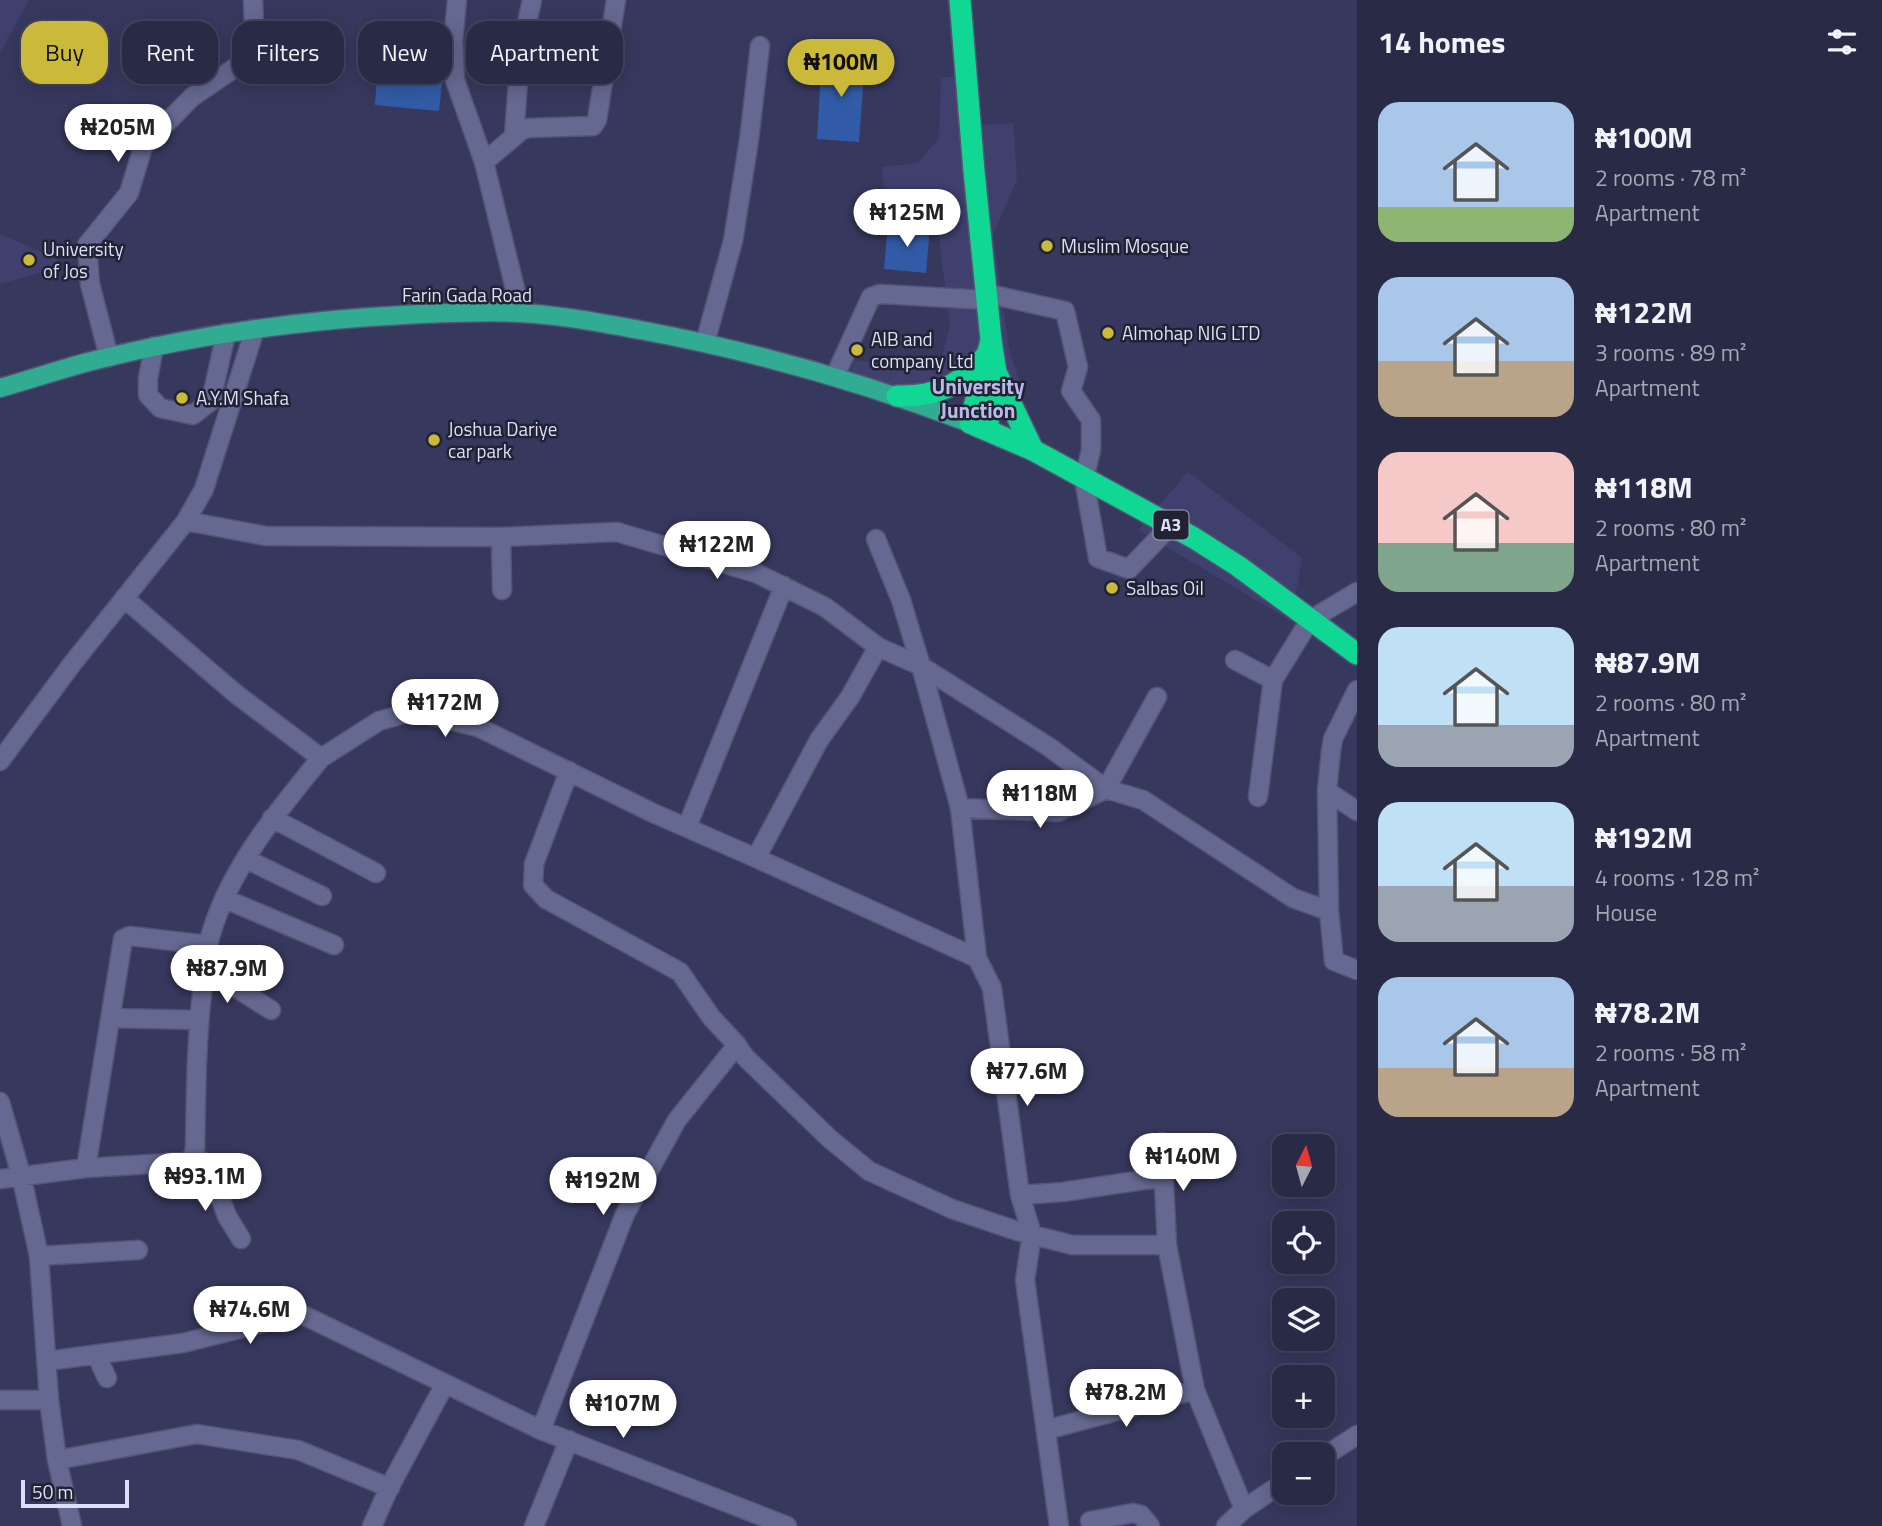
<!DOCTYPE html>
<meta charset="utf-8">
<style>
body{margin:0;font-family:"Titillium Web",sans-serif;background:#31324d;color:#f1f3f6;height:100vh;display:flex;flex-direction:column;font-size:26px;white-space:nowrap}
*{box-sizing:border-box;margin:0}
p{font-size:23px;color:#a5a7b3}
.icon{flex:none;width:38px;height:38px;fill:none;stroke:currentColor;stroke-width:2;stroke-linecap:round;stroke-linejoin:round}
.map{position:relative;flex:1;overflow:hidden}
.details{display:flex;flex-direction:column;background:#292a46;width:525px}
.details>*{flex:none}
.guide{position:absolute;left:21px;top:21px;width:665px;height:63px;display:flex;gap:14px}
.needle{width:46px;rotate:6deg}
.fabs{position:absolute;left:1272px;top:1134px;display:grid;gap:14px}
.fabs a{display:grid;place-items:center;width:63px;height:63px;border-radius:14px;background:#292a46;box-shadow:0 4px 18px #0003,0 0 0 2px #45465f;font-size:35px}
.scale{position:absolute;left:21px;bottom:18px;width:108px;box-sizing:border-box;padding-left:7px;border:4px solid #dddff7;border-top:0;font-size:19px;line-height:24px;white-space:nowrap;color:#dddff7;-webkit-text-stroke:5px #212233;paint-order:stroke}
.price{position:absolute;translate:-50% -60px;padding:0 16px;border-radius:24px;background:#fff;color:#222;font-size:23px;line-height:46px;filter:drop-shadow(0 2px 4px #0008)}
.price::after{content:'';position:absolute;left:50%;top:42px;width:21px;height:16px;margin-left:-10px;background:inherit;clip-path:polygon(0 0,100% 0,50% 100%)}
.price.on{background:#cbba39;color:#111}
ul{padding:0;list-style:none}
li{display:flex;align-items:center;gap:21px;height:175px;padding:0 21px}
li span{display:grid;place-items:center;flex:none;width:196px;height:140px;border-radius:21px;color:#555}
li>.icon{margin-inline-start:auto}
span .icon{width:84px;height:84px;fill:#fffc;stroke-width:1}
li b{font-size:30px}
h2{display:flex;justify-content:space-between;align-items:center;height:84px;padding:0 21px;font-size:30px}
.pill{padding:0 24px;border-radius:21px;background:#292a46;box-shadow:0 4px 18px #0003,0 0 0 2px #45465f;font-size:24px;line-height:63px}
.pill.on{background:#cbba39;color:#111}
main{display:flex;flex:1;min-height:0}
.map>svg:first-child{display:block}
.built{fill:#3f406d}
.building{fill:#325ba7}
.lines{fill:none;stroke-linecap:round;stroke-linejoin:round}
.minor-casing{stroke:#545475;stroke-width:21}
.major-casing{stroke:#545475;stroke-width:21}
.highway-casing{stroke:#545475;stroke-width:24}
.minor{stroke:#656891;stroke-width:18}
.major{stroke:#32ab93;stroke-width:18}
.highway{stroke:#10d794;stroke-width:21}
.poi-dot{fill:#cbba39;stroke:#212233;stroke-width:2.5}
.labels{text-anchor:middle;stroke-width:5;stroke-linejoin:round;paint-order:stroke}
.shield{fill:#212233;stroke:#a5a6bc;stroke-width:2}
.shield-label{font-size:18px;font-weight:bold;fill:#dddff7}
.poi-label{font-size:19px;fill:#dddff7;stroke:#212233;text-anchor:start}
.street-label{font-size:19px;fill:#dddff7;stroke:#212233}
.neighbourhood-label{font-size:21px;font-weight:bold;fill:#b8bbe9;stroke:#212233}
</style>
<main>
<div class="map">
<svg width="1357" height="1526" viewBox="0 0 1357 1526">
<rect width="100%" height="100%" fill="#37385e"/>
<path class="built" d="M0 0H29L0 53Z
M975 76 978 125 1013 123 1017 179 993 236 1009 348 1020 384 906 391 850 373 854 360 912 368 940 362 950 326 934 198 885 202 882 167 918 163 939 138 941 77Z
M0 234 54 258 63 266 0 284Z
M1188 472 1302 558 1291 621 1138 530Z"/>
<path class="building" d="M822 57 865 60 859 142 817 139Z
M377 76 442 82 439 111 375 105Z
M888 225 930 228 926 273 884 269Z"/>
<g class="lines">
<defs>
<path id="minor" d="M457 0 453 41 455 80 484 162 521 313
M514 136 520 54 532 0
M484 162 522 130 529 128 593 126 597 120 616 0
M985 293 1065 311 1078 367 1071 391 1091 420V450L1084 479 1098 558 1129 569 1171 525
M705 343 733 241 749 140 760 46
M154 346 148 379V395L160 408 193 415 211 401 226 333
M109 357 90 284 87 245 129 193 143 147 192 97 255 54 253 0
M835 376 871 297 880 294 986 300
M186 521 266 536 501 537 617 532 756 573 825 607 878 647 921 666 960 808 977 958 992 988 1020 1195 1032 1234 1025 1280 1059 1526
M501 537 502 590
M876 539 901 600 921 666 1049 747 1106 789 1143 800 1293 898 1329 911 1334 961 1357 970
M1235 660 1273 680
M321 758 379 721 407 713 430 715 478 727 653 813 756 858 977 958
M0 761 72 664 186 521 204 489 255 329
M569 771 534 864 533 885 546 899 680 972 711 1017 737 1045 745 1057 830 1139 869 1171 952 1209 1017 1231 1072 1245H1167L1195 1390 1244 1509
M1327 791 1357 811
M1258 797 1273 680 1310 620 1357 592
M960 808 1058 812 1106 789 1157 697
M272 818 376 873
M687 827 784 586
M756 858 819 740 850 697 878 647
M246 859 322 896
M225 899 334 945
M1329 911 1327 791 1331 751 1333 739 1357 690
M205 968 271 1010
M111 1018 199 1020
M0 1102 21 1175 39 1256 49 1400 57 1460 72 1526
M1162 1142 1167 1245
M192 1158 207 1163 227 1216 241 1239
M86 1168 123 939 130 936 208 945
M0 1179 86 1168 185 1162 192 1158 195 1149C196 1097 196 1045 202 993 204 977 204 961 208 945 225 874 276 813 321 758L236 694 124 598
M1020 1195 1063 1192 1163 1177
M39 1256 138 1250
M96 1354 107 1378
M47 1361 183 1343 259 1324 286 1315 301 1314 541 1430 787 1526
M0 1400H49
M541 1430 625 1214 677 1120 737 1045
M1046 1430 1195 1390
M1323 1457 1357 1435
M57 1460 197 1434 298 1450 390 1488
M1090 1521 1133 1513 1141 1515 1150 1526
M372 1526 390 1486 445 1384
M534 1526 569 1440
M1226 1526 1244 1509 1284 1482"/>
<path id="major" d="M0 388C32 379 64 368 96 360 197 335 300 320 404 315 442 313 481 311 520 313 560 315 601 323 640 330 753 351 862 382 970 423"/>
<path id="highway" d="M960 0 974 171 991 340 996 372 1033 450
M991 340 970 423 1033 450 1194 538 1238 566 1357 654
M897 396C938 397 958 386 986 356
M987 429 996 372"/>
</defs>
<use href="#minor" class="minor-casing"/>
<use href="#major" class="major-casing"/>
<use href="#highway" class="highway-casing"/>
<use href="#minor" class="minor"/>
<use href="#major" class="major"/>
<use href="#highway" class="highway"/>
</g>
<g class="poi-dot">
<circle cx="1047" cy="246" r="7"/>
<circle cx="29" cy="260" r="7"/>
<circle cx="1108" cy="333" r="7"/>
<circle cx="857" cy="350" r="7"/>
<circle cx="182" cy="398" r="7"/>
<circle cx="434" cy="440" r="7"/>
<circle cx="1112" cy="588" r="7"/>
</g>
<g class="labels">
<rect class="shield" x="1153.5" y="510.5" width="35" height="29" rx="5"/>
<g class="shield-label">
<text x="1171" y="531">A3</text>
</g>
<g class="poi-label">
<text x="1061" y="253">Muslim Mosque</text>
<text x="43" y="256">University<tspan x="43" dy="22">of Jos</tspan></text>
<text x="1122" y="340">Almohap NIG LTD</text>
<text x="871" y="346">AIB and<tspan x="871" dy="22">company Ltd</tspan></text>
<text x="196" y="405">A.Y.M Shafa</text>
<text x="448" y="436">Joshua Dariye<tspan x="448" dy="22">car park</tspan></text>
<text x="1126" y="595">Salbas Oil</text>
</g>
<g class="street-label">
<text x="467" y="302">Farin Gada Road</text>
</g>
<g class="neighbourhood-label">
<text x="978" y="394">University<tspan x="978" dy="24">Junction</tspan></text>
</g>
</g>
</svg>
<div class="fabs">
<a><svg class="needle" viewBox="-14 -14 28 28"><path d="M0-13l5 13h-10z" fill="#e53935"/><path d="M0 13l5-13h-10z" fill="#a5a7b3"/></svg></a>
<a><svg class="icon" aria-label="locate" viewBox="0 0 24 24"><circle cx="12" cy="12" r="6"/><path d="M12 2v4M12 18v4M2 12h4M18 12h4"/></svg></a>
<a><svg class="icon" aria-label="layers" viewBox="0 0 24 24"><path d="M12 4l9 5-9 5-9-5zM3 14l9 5 9-5"/></svg></a>
<a>+</a>
<a>−</a>
</div>
<div class="scale">50 m</div>
<b class="price on" style="left:841px;top:99px">₦100M</b>
<b class="price" style="left:118px;top:164px">₦205M</b>
<b class="price" style="left:907px;top:249px">₦125M</b>
<b class="price" style="left:717px;top:581px">₦122M</b>
<b class="price" style="left:445px;top:739px">₦172M</b>
<b class="price" style="left:1040px;top:830px">₦118M</b>
<b class="price" style="left:227px;top:1005px">₦87.9M</b>
<b class="price" style="left:1027px;top:1108px">₦77.6M</b>
<b class="price" style="left:1183px;top:1193px">₦140M</b>
<b class="price" style="left:205px;top:1213px">₦93.1M</b>
<b class="price" style="left:603px;top:1217px">₦192M</b>
<b class="price" style="left:250px;top:1346px">₦74.6M</b>
<b class="price" style="left:1126px;top:1429px">₦78.2M</b>
<b class="price" style="left:623px;top:1440px">₦107M</b>
<div class="guide">
<a class="pill on">Buy</a>
<a class="pill">Rent</a>
<a class="pill">Filters</a>
<a class="pill">New</a>
<a class="pill">Apartment</a>
</div>
</div>
<section class="details">
<h2>14 homes<svg class="icon" aria-label="filters" viewBox="0 0 24 24"><path d="M4 7h16M4 17h16"/><circle cx="9" cy="7" r="2"/><circle cx="15" cy="17" r="2"/></svg></h2>
<ul>
<li><span style="background:linear-gradient(#a9c7e8 75%,#8fb573 0)"><svg class="icon" aria-label="home" viewBox="0 0 24 24"><path d="M3 11l9-7 9 7M6 9v11h12V9"/></svg></span><div><b>₦100M</b><p>2 rooms · 78 m²</p><p>Apartment</p></div></li>
<li><span style="background:linear-gradient(#a9c7e8 60%,#b9a48a 0)"><svg class="icon" aria-label="home" viewBox="0 0 24 24"><path d="M3 11l9-7 9 7M6 9v11h12V9"/></svg></span><div><b>₦122M</b><p>3 rooms · 89 m²</p><p>Apartment</p></div></li>
<li><span style="background:linear-gradient(#f6c9c9 65%,#7fa58c 0)"><svg class="icon" aria-label="home" viewBox="0 0 24 24"><path d="M3 11l9-7 9 7M6 9v11h12V9"/></svg></span><div><b>₦118M</b><p>2 rooms · 80 m²</p><p>Apartment</p></div></li>
<li><span style="background:linear-gradient(#bfe0f5 70%,#9aa5b1 0)"><svg class="icon" aria-label="home" viewBox="0 0 24 24"><path d="M3 11l9-7 9 7M6 9v11h12V9"/></svg></span><div><b>₦87.9M</b><p>2 rooms · 80 m²</p><p>Apartment</p></div></li>
<li><span style="background:linear-gradient(#bfe0f5 60%,#9aa5b1 0)"><svg class="icon" aria-label="home" viewBox="0 0 24 24"><path d="M3 11l9-7 9 7M6 9v11h12V9"/></svg></span><div><b>₦192M</b><p>4 rooms · 128 m²</p><p>House</p></div></li>
<li><span style="background:linear-gradient(#a9c7e8 65%,#b9a48a 0)"><svg class="icon" aria-label="home" viewBox="0 0 24 24"><path d="M3 11l9-7 9 7M6 9v11h12V9"/></svg></span><div><b>₦78.2M</b><p>2 rooms · 58 m²</p><p>Apartment</p></div></li>
</ul>
</section>
</main>
